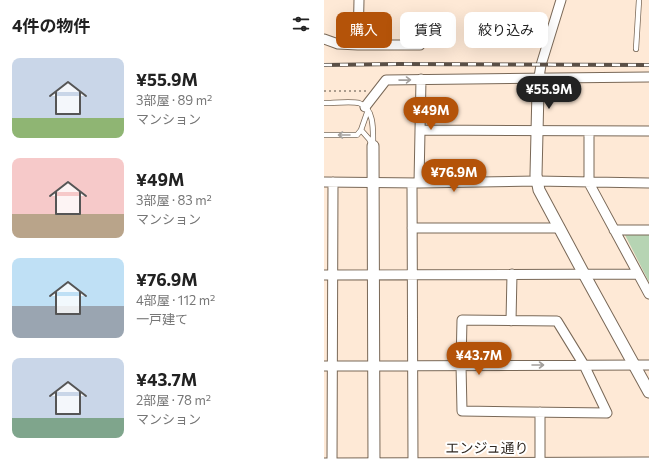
<!DOCTYPE html>
<html lang="ja">
<meta charset="utf-8">
<style>
body{margin:0;font-family:Commissioner,"Noto Sans JP",sans-serif;background:#f6f6f6;color:#222;height:100vh;display:flex;flex-direction:column;font-size:15px;white-space:nowrap}
*{box-sizing:border-box;margin:0}
p{font-size:13px;color:#767676}
.icon{flex:none;width:22px;height:22px;fill:none;stroke:currentColor;stroke-width:2;stroke-linecap:round;stroke-linejoin:round}
.map{position:relative;flex:1;overflow:hidden}
.drawer{display:flex;flex-direction:column;background:#fff;width:324px}
.drawer>*{flex:none}
.top-card{position:absolute;left:12px;top:12px;width:253px;height:36px;display:flex;gap:8px}
.price{position:absolute;translate:-50% -34px;padding:0 9px;border-radius:14px;background:#b45309;color:#fff;font-size:13px;line-height:26px;filter:drop-shadow(0 1px 2px #0008)}
.price::after{content:'';position:absolute;left:50%;top:24px;width:12px;height:9px;margin-left:-6px;background:inherit;clip-path:polygon(0 0,100% 0,50% 100%)}
.price.on{background:#222;color:#fff}
ul{padding:0;list-style:none}
li{display:flex;align-items:center;gap:12px;height:100px;padding:0 12px}
li span{display:grid;place-items:center;flex:none;width:112px;height:80px;border-radius:8px;color:#555}
li>.icon{margin-inline-start:auto}
span .icon{width:48px;height:48px;fill:#fffc;stroke-width:1}
li b{font-size:17px}
h2{display:flex;justify-content:space-between;align-items:center;height:48px;padding:0 12px;font-size:17px}
.pill{padding:0 14px;border-radius:8px;background:#fff;box-shadow:0 4px 16px #0002;font-size:14px;line-height:36px}
.pill.on{background:#b45309;color:#fff}
main{display:flex;flex:1;min-height:0}
.map>svg:first-child{display:block}
.green{fill:#b6d4b3}
.lines{fill:none;stroke-linecap:round;stroke-linejoin:round}
.service-casing{stroke:#796857;stroke-width:6}
.minor-casing{stroke:#796857;stroke-width:11}
.tertiary-casing{stroke:#796857;stroke-width:13}
.path{stroke:#908276;stroke-width:1.5;stroke-dasharray:2 3;stroke-linecap:butt}
.service{stroke:#fff;stroke-width:4.5}
.minor{stroke:#fff;stroke-width:9}
.tertiary{stroke:#fff;stroke-width:11}
.rail-casing{stroke:#5b5047;stroke-width:4}
.rail{stroke:#fff;stroke-width:2.5;stroke-dasharray:8;stroke-linecap:butt}
.oneway{stroke:#a29f9c}
.labels{text-anchor:middle;stroke-width:4;stroke-linejoin:round;paint-order:stroke}
.street-label{font-size:14px;fill:#312922;stroke:#fff}
</style>
<main>
<section class="drawer">
<h2>4件の物件<svg class="icon" aria-label="filters" viewBox="0 0 24 24"><path d="M4 7h16M4 17h16"/><circle cx="9" cy="7" r="2"/><circle cx="15" cy="17" r="2"/></svg></h2>
<ul>
<li><span style="background:linear-gradient(#c9d6e8 75%,#8fb573 0)"><svg class="icon" aria-label="home" viewBox="0 0 24 24"><path d="M3 11l9-7 9 7M6 9v11h12V9"/></svg></span><div><b>¥55.9M</b><p>3部屋 · 89 m²</p><p>マンション</p></div></li>
<li><span style="background:linear-gradient(#f6c9c9 70%,#b9a48a 0)"><svg class="icon" aria-label="home" viewBox="0 0 24 24"><path d="M3 11l9-7 9 7M6 9v11h12V9"/></svg></span><div><b>¥49M</b><p>3部屋 · 83 m²</p><p>マンション</p></div></li>
<li><span style="background:linear-gradient(#bfe0f5 60%,#9aa5b1 0)"><svg class="icon" aria-label="home" viewBox="0 0 24 24"><path d="M3 11l9-7 9 7M6 9v11h12V9"/></svg></span><div><b>¥76.9M</b><p>4部屋 · 112 m²</p><p>一戸建て</p></div></li>
<li><span style="background:linear-gradient(#c9d6e8 75%,#7fa58c 0)"><svg class="icon" aria-label="home" viewBox="0 0 24 24"><path d="M3 11l9-7 9 7M6 9v11h12V9"/></svg></span><div><b>¥43.7M</b><p>2部屋 · 78 m²</p><p>マンション</p></div></li>
</ul>
</section>
<div class="map">
<svg width="325" height="464" viewBox="0 0 325 464">
<rect width="100%" height="100%" fill="#fee9d6"/>
<path class="green" d="M301 235H325V282Z"/>
<g class="lines">
<defs>
<path id="service" d="M312 49 315 0
M0 103C8 103 28 101 35 103 51 108 49 132 49 145
M37 130 45 139 48 145
M0 135H33L37 130 44 110"/>
<path id="minor" d="M0 39 14 44 34 45H96
M34 45 35 0
M214 83 217 65 237 0
M41 107 62 80 325 77
M97 130 325 131
M265 131V183L325 294
M0 182 95 183 212 181 325 183
M88 183 89 463
M95 183 97 79
M88 228H236
M290 230H325
M0 275 314 274
M138 320 233 321 260 365 283 413 138 411 137 365Z
M187 321 188 274
M0 366 325 365
M216 412V463
M8 464 9 182"/>
<path id="tertiary" d="M214 90 212 175 215 190 260 274 325 392
M49 146 50 464
M0 464 325 463"/>
</defs>
<use href="#service" class="service-casing"/>
<use href="#minor" class="minor-casing"/>
<use href="#tertiary" class="tertiary-casing"/>
<path class="path" d="M0 91H43"/>
<use href="#service" class="service"/>
<use href="#minor" class="minor"/>
<use href="#tertiary" class="tertiary"/>
<defs>
<path id="rail" d="M0 65 76 64 325 65"/>
</defs>
<use href="#rail" class="rail-casing"/>
<use href="#rail" class="rail"/>
</g>
<defs><path id="oneway-shaft" d="M-6 0H5M1.5-3L5.5 0L1.5 3" fill="none" stroke-width="1.6" stroke-linecap="round" stroke-linejoin="round"/></defs>
<g class="oneway">
<use href="#oneway-shaft" transform="translate(81 80) rotate(-1)"/>
<use href="#oneway-shaft" transform="translate(20 135) rotate(180)"/>
<use href="#oneway-shaft" transform="translate(214 365)"/>
</g>
<g class="labels">
<g class="street-label">
<text x="163" y="453">エンジュ通り</text>
</g>
</g>
</svg>
<b class="price on" style="left:225px;top:110px">¥55.9M</b>
<b class="price" style="left:107px;top:131px">¥49M</b>
<b class="price" style="left:130px;top:193px">¥76.9M</b>
<b class="price" style="left:155px;top:376px">¥43.7M</b>
<div class="top-card">
<a class="pill on">購入</a>
<a class="pill">賃貸</a>
<a class="pill">絞り込み</a>
</div>
</div>
</main>
